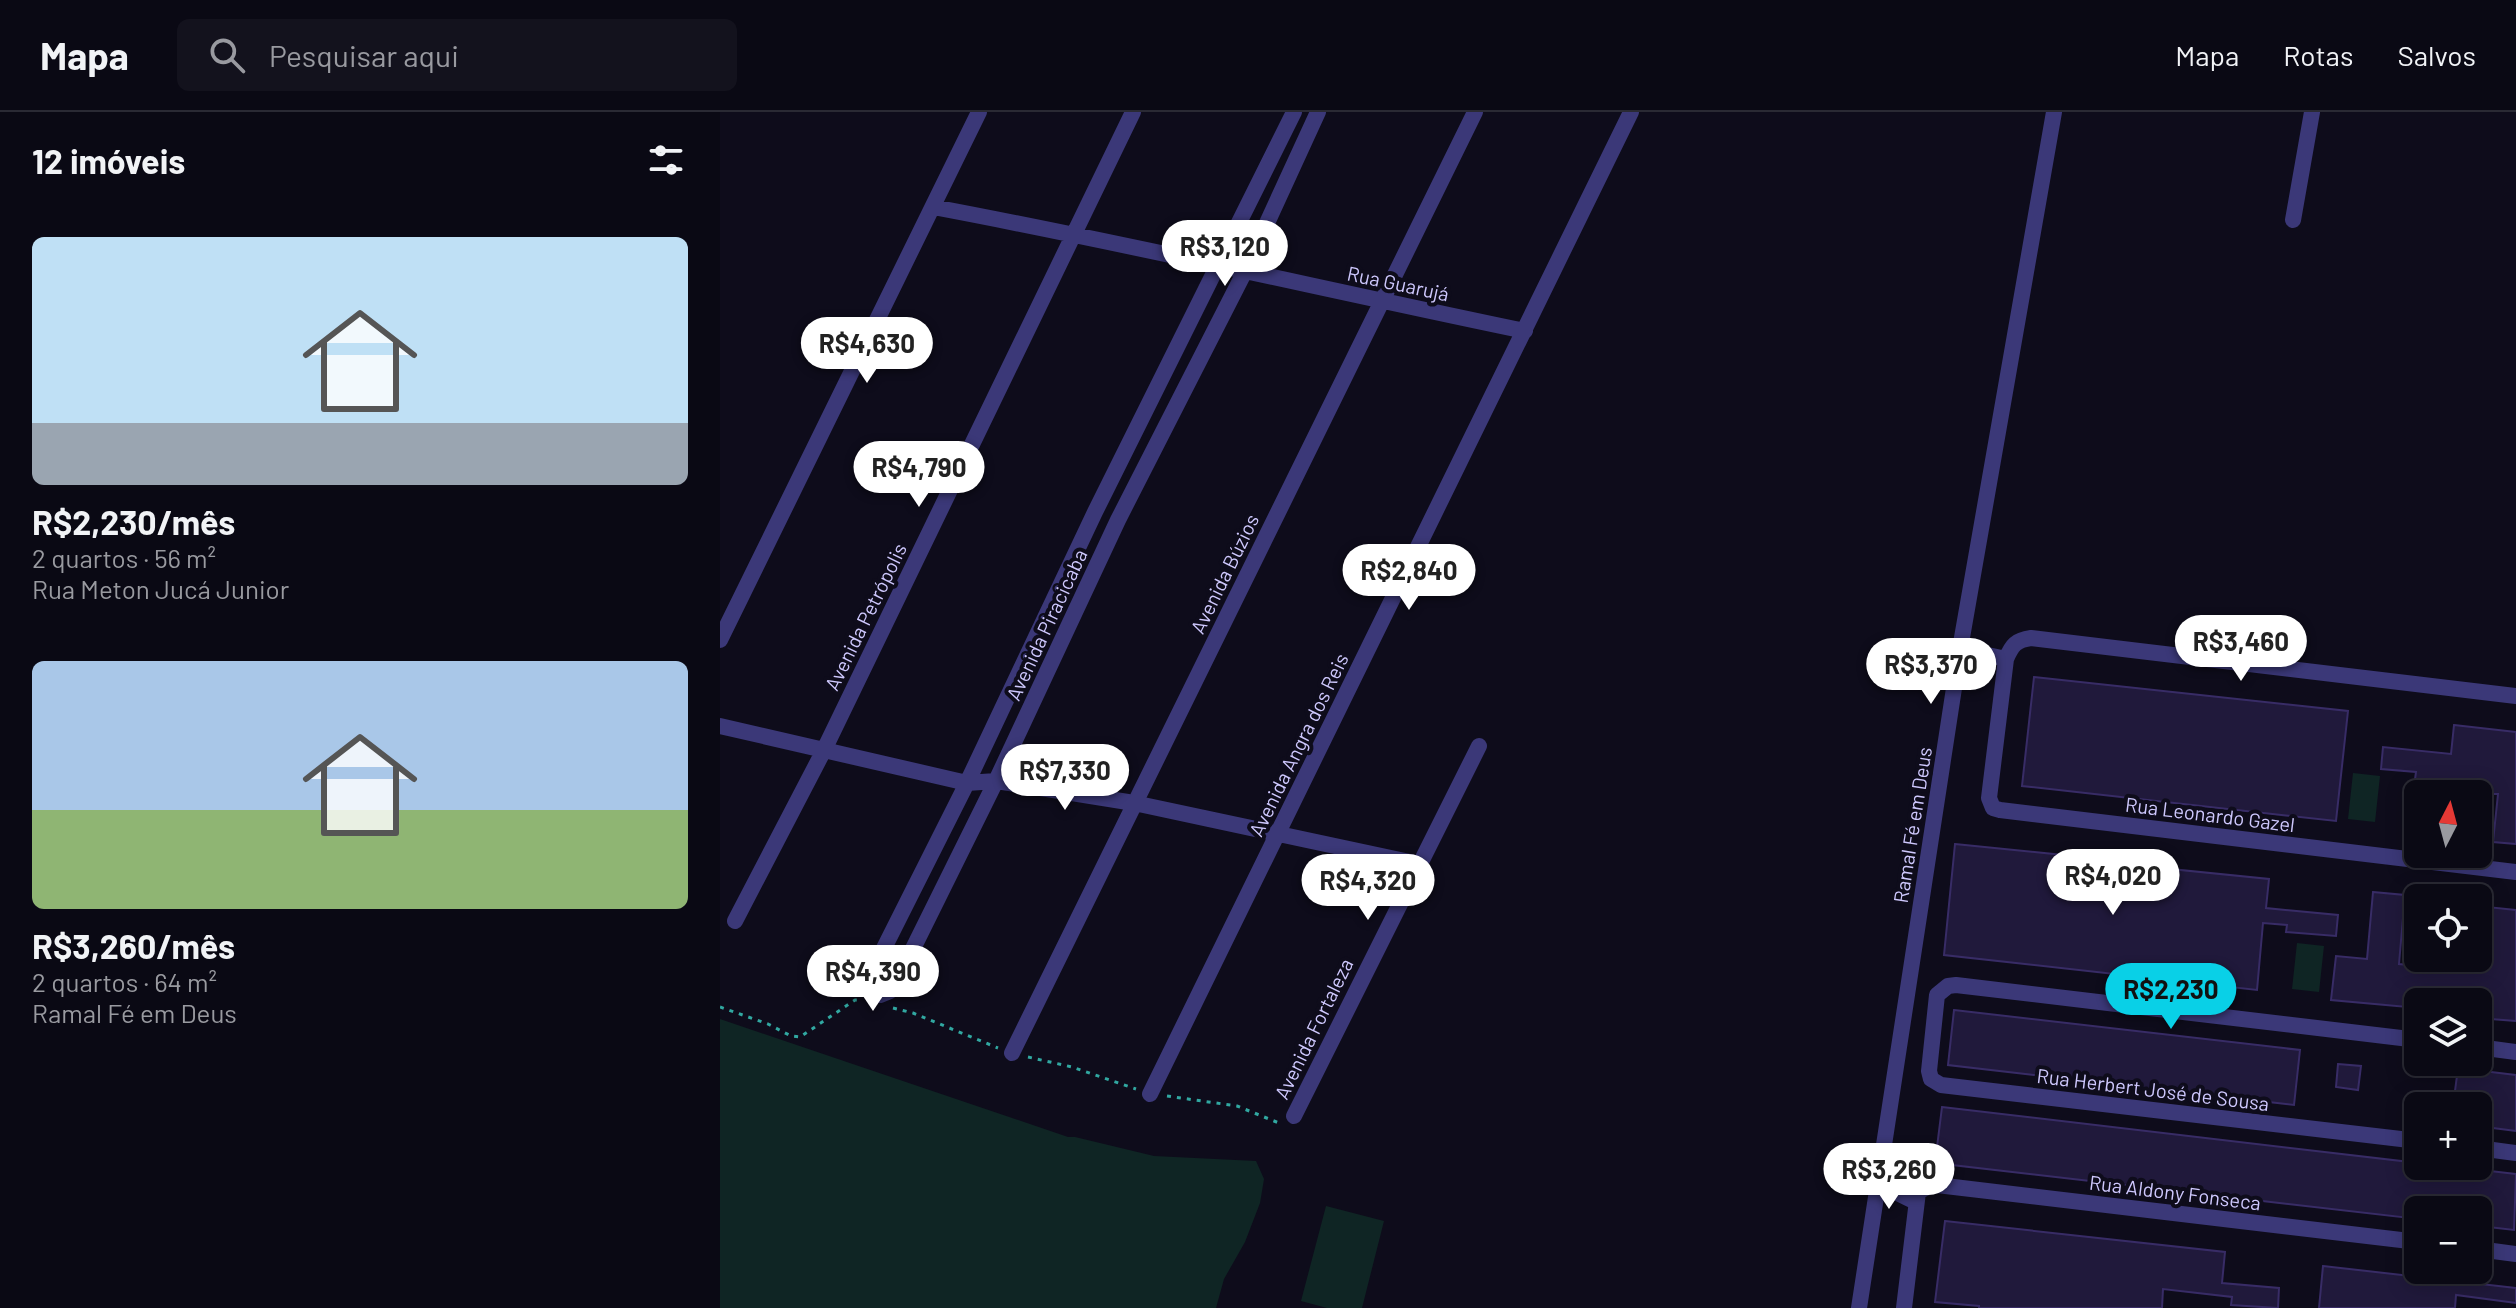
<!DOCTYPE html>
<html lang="pt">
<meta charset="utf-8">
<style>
body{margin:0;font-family:Barlow,sans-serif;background:#13121d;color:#f1f3f6;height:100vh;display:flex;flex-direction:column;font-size:30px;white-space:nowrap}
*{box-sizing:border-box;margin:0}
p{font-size:26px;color:#999aa0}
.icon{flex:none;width:44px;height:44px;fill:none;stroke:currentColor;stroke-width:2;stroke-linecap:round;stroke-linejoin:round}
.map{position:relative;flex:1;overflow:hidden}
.side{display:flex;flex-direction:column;background:#0a0914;width:720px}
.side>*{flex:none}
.needle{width:52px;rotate:6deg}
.buttons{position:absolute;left:1684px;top:668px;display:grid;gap:16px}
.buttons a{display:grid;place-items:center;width:88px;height:88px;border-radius:12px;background:#0a0914;box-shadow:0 4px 20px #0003,0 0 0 2px #2a2a34;font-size:40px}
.price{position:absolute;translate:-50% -68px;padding:0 18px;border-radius:28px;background:#fff;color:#222;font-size:26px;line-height:52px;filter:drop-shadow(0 2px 4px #0008)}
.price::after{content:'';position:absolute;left:50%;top:48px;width:24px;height:18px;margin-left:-12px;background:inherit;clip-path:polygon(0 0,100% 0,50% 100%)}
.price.current{background:#09d0e7;color:#111}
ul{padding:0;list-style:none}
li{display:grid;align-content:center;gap:16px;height:424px;padding:0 32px}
li span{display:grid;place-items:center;height:248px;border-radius:12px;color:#555}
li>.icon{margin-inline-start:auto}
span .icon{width:144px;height:144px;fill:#fffc;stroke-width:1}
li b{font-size:34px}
h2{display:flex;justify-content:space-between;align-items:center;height:96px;padding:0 32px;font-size:34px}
header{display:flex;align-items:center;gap:48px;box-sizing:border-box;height:112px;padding:0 40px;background:#0a0914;border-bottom:2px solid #2a2a34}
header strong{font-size:38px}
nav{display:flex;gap:44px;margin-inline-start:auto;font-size:28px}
.search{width:560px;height:72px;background:#13121d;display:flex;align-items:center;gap:20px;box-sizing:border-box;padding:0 28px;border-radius:12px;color:#999aa0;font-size:30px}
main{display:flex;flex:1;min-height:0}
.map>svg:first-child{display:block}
.green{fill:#0f2524}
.building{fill:#20193b;stroke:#382c66;stroke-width:2}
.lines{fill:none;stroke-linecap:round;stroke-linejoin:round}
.path{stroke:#31a8a1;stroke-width:3;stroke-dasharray:4 6;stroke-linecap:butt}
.minor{stroke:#3b3878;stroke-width:16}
.labels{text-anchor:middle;stroke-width:8;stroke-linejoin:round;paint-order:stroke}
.street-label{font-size:20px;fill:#cec8fd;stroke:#0e0c1b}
</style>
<header>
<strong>Mapa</strong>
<div class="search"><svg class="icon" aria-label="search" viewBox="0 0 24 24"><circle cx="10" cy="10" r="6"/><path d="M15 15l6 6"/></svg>Pesquisar aqui</div>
<nav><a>Mapa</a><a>Rotas</a><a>Salvos</a></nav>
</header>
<main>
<section class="side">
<h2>12 imóveis<svg class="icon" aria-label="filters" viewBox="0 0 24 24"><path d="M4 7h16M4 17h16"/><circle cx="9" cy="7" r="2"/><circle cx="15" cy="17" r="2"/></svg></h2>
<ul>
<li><span style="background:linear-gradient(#bfe0f5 75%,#9aa5b1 0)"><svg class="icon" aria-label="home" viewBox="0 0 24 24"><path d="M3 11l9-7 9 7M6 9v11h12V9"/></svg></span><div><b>R$2,230/mês</b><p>2 quartos · 56 m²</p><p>Rua Meton Jucá Junior</p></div></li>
<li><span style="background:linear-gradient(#a9c7e8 60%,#8fb573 0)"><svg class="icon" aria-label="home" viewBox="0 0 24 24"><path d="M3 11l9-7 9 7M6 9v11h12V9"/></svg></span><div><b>R$3,260/mês</b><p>2 quartos · 64 m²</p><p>Ramal Fé em Deus</p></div></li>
</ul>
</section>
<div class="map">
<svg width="1796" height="1196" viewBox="0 0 1796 1196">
<rect width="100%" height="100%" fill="#0e0c1b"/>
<path class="green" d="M1633 661 1660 664 1655 710 1628 707Z
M1577 831 1604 834 1599 880 1572 877Z
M0 907 348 1025H355L434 1044 536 1049 544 1067 540 1091 525 1130 504 1167 496 1196H0Z
M606 1094 664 1109 642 1196H607L581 1189Z"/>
<path class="building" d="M1314 565 1628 599 1616 709 1302 674Z
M1734 613 1796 620V732L1773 730 1778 682H1693L1696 660 1661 657 1663 635 1731 642Z
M1235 732 1382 747V750L1549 767 1546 796 1618 803 1616 824 1566 820 1567 813 1543 811 1537 878 1224 843Z
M1653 780 1685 783 1679 852 1758 859V794L1796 798V909L1758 906V890H1698V896L1611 888 1616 844 1647 847Z
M1234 898 1580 938 1574 993 1228 953Z
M1618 952 1641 954 1638 978 1616 975Z
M1738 956 1796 963V1019L1758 1014V994H1733Z
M1222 995 1698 1051V1054H1727L1796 1062 1794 1118 1760 1114 1762 1098H1698V1107L1215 1051Z
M1225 1109 1505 1140 1502 1171 1559 1176 1558 1196 1511 1193 1512 1185 1443 1177 1442 1196H1259V1194L1215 1190Z
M1603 1154 1796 1176V1191L1736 1183 1735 1196H1599Z"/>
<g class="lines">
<path class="path" d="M0 895 48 912 71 924 80 925 135 888H139
M173 896 193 901 278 936
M308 945 352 955 416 977
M447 984 517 994 559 1011"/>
<path class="minor" d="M574 0 375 400 247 671 149 866 151 878 160 883 170 879 176 871 276 669 398 408 525 159 598 0
M213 95C411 132 607 178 805 219
M1573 108 1592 0
M0 528 259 0
M1240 537 1286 547
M1796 584 1311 526C1296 528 1292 533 1286 547L1269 686 1273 696 1280 698 1796 760
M0 614 247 671 276 669 414 691 699 752
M15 809 104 638 413 0
M1698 928 1236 873 1228 874 1217 883 1209 959 1211 967 1221 973 1698 1029
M1758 935 1796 940
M292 941 755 0
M430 982 911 0
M574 1004 759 634
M1758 1036 1796 1041
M1159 1072 1196 1090
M1758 1137 1796 1142
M1139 1196 1240 537 1334 0
M1184 1196 1198 1080 1207 1075 1217 1073 1698 1130"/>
</g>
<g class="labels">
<g class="street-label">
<text transform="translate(678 172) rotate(12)" y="7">Rua Guarujá</text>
<text transform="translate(505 462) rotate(-64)" y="7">Avenida Búzios</text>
<text transform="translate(146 505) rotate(-64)" y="7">Avenida Petrópolis</text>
<text transform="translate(327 513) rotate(-65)" y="7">Avenida Piracicaba</text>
<text transform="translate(579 633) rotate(-64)" y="7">Avenida Angra dos Reis</text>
<text transform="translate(1490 703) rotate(7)" y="7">Rua Leonardo Gazel</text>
<text transform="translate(1193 713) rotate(-81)" y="7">Ramal Fé em Deus</text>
<text transform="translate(594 917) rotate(-64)" y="7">Avenida Fortaleza</text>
<text transform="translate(1433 978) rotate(7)" y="7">Rua Herbert José de Sousa</text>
<text transform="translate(1455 1081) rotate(7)" y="7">Rua Aldony Fonseca</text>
</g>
</g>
</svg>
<div class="buttons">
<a><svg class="needle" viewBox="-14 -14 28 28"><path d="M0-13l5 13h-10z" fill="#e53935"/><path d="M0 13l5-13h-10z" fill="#999aa0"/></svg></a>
<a><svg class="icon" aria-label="locate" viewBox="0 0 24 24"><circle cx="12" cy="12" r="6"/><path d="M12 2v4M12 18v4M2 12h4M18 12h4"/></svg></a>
<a><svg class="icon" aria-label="layers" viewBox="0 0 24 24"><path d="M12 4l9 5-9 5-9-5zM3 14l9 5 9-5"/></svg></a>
<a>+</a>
<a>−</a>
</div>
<b class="price" style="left:505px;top:176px">R$3,120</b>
<b class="price" style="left:147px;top:273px">R$4,630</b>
<b class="price" style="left:199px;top:397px">R$4,790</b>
<b class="price" style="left:689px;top:500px">R$2,840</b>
<b class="price" style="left:1521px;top:571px">R$3,460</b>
<b class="price" style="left:1211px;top:594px">R$3,370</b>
<b class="price" style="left:345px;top:700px">R$7,330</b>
<b class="price" style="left:1393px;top:805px">R$4,020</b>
<b class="price" style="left:648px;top:810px">R$4,320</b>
<b class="price" style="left:153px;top:901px">R$4,390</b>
<b class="price current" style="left:1451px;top:919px">R$2,230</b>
<b class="price" style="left:1169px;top:1099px">R$3,260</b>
</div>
</main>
